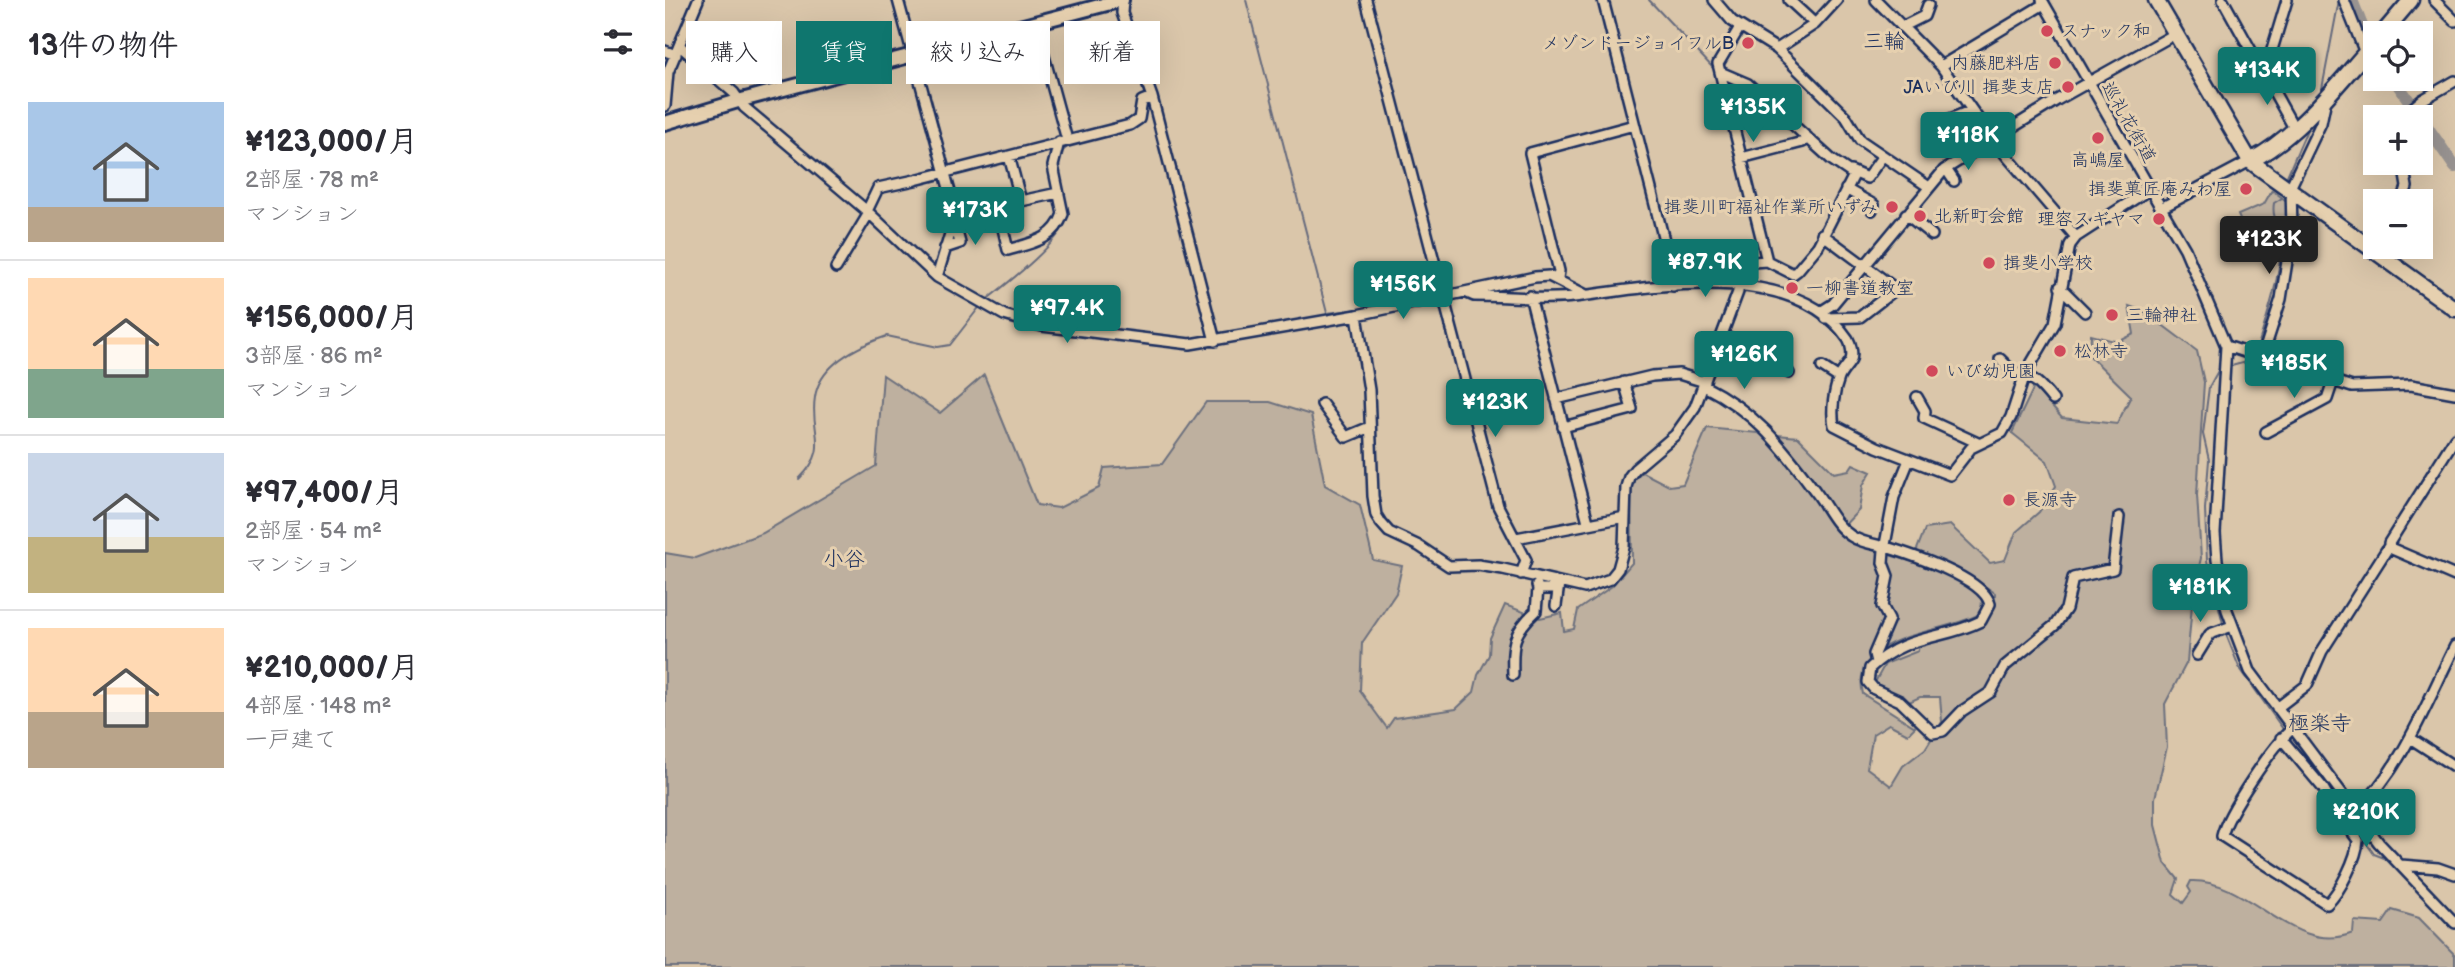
<!DOCTYPE html>
<html lang="ja">
<meta charset="utf-8">
<style>
body{margin:0;font-family:"Balsamiq Sans","Klee One",sans-serif;background:#f2f2f3;color:#2b2b33;height:100vh;display:flex;flex-direction:column;font-size:26px;white-space:nowrap}
*{box-sizing:border-box;margin:0}
p{font-size:23px;color:#7c7c81}
.icon{flex:none;width:38px;height:38px;fill:none;stroke:currentColor;stroke-width:2;stroke-linecap:round;stroke-linejoin:round}
.map{position:relative;flex:1;overflow:hidden}
.drawer{display:flex;flex-direction:column;background:#fff;width:665px}
.drawer>*{flex:none}
.banner{position:absolute;left:21px;top:21px;width:665px;height:63px;display:flex;gap:14px}
.tools{position:absolute;left:1698px;top:21px;display:grid;gap:14px}
.tools a{display:grid;place-items:center;width:70px;height:70px;border-radius:0px;background:#fff;box-shadow:0 7px 28px #0002;font-size:35px}
.price{position:absolute;translate:-50% -60px;padding:0 16px;border-radius:7px;background:#0f766e;color:#fff;font-size:23px;line-height:46px;filter:drop-shadow(0 2px 4px #0008)}
.price::after{content:'';position:absolute;left:50%;top:42px;width:21px;height:16px;margin-left:-10px;background:inherit;clip-path:polygon(0 0,100% 0,50% 100%)}
.price.active{background:#222;color:#fff}
ul{padding:0;list-style:none}
li{display:flex;align-items:center;gap:21px;height:175px;padding:0 28px}
li+li{border-top:2px solid #e1e1e2}
li span{display:grid;place-items:center;flex:none;width:196px;height:140px;border-radius:0px;color:#555}
li>.icon{margin-inline-start:auto}
span .icon{width:84px;height:84px;fill:#fffc;stroke-width:1}
li b{font-size:30px}
h2{display:flex;justify-content:space-between;align-items:center;height:84px;padding:0 28px;font-size:30px}
.tag{padding:0 24px;border-radius:0px;background:#fff;box-shadow:0 7px 28px #0002;font-size:24px;line-height:63px}
.tag.active{background:#0f766e;color:#fff}
main{display:flex;flex:1;min-height:0}
.map>svg:first-child{display:block}
.green{fill:#beb09f;stroke:#6c707e;stroke-width:2}
.lines{fill:none;stroke-linecap:round;stroke-linejoin:round}
.stream{stroke:#666b7d;stroke-width:2}
.river{stroke:#989391;stroke-width:12}
.minor-casing{stroke:#1b2f5e;stroke-width:14}
.major-casing{stroke:#1b2f5e;stroke-width:18}
.highway-casing{stroke:#1b2f5e;stroke-width:19}
.minor{stroke:#e6d0af;stroke-width:9}
.major{stroke:#e6d0af;stroke-width:12}
.highway{stroke:#e6d0af;stroke-width:14}
.poi-dot{fill:#d1495b;stroke:#e6d0af;stroke-width:2.5}
.labels{text-anchor:middle;stroke-width:6;stroke-linejoin:round;paint-order:stroke}
.poi-label{font-size:18px;fill:#1b2f5e;stroke:#e6d0af;text-anchor:start}
.street-label{font-size:18px;fill:#1b2f5e;stroke:#e6d0af}
.quarter-label{font-size:21px;fill:#1b2f5e;stroke:#e6d0af}
</style>
<main>
<section class="drawer">
<h2>13件の物件<svg class="icon" aria-label="filters" viewBox="0 0 24 24"><path d="M4 7h16M4 17h16"/><circle cx="9" cy="7" r="2"/><circle cx="15" cy="17" r="2"/></svg></h2>
<ul>
<li><span style="background:linear-gradient(#a9c7e8 75%,#b9a48a 0)"><svg class="icon" aria-label="home" viewBox="0 0 24 24"><path d="M3 11l9-7 9 7M6 9v11h12V9"/></svg></span><div><b>¥123,000/月</b><p>2部屋 · 78 m²</p><p>マンション</p></div></li>
<li><span style="background:linear-gradient(#ffd9b3 65%,#7fa58c 0)"><svg class="icon" aria-label="home" viewBox="0 0 24 24"><path d="M3 11l9-7 9 7M6 9v11h12V9"/></svg></span><div><b>¥156,000/月</b><p>3部屋 · 86 m²</p><p>マンション</p></div></li>
<li><span style="background:linear-gradient(#c9d6e8 60%,#c2b280 0)"><svg class="icon" aria-label="home" viewBox="0 0 24 24"><path d="M3 11l9-7 9 7M6 9v11h12V9"/></svg></span><div><b>¥97,400/月</b><p>2部屋 · 54 m²</p><p>マンション</p></div></li>
<li><span style="background:linear-gradient(#ffd9b3 60%,#b9a48a 0)"><svg class="icon" aria-label="home" viewBox="0 0 24 24"><path d="M3 11l9-7 9 7M6 9v11h12V9"/></svg></span><div><b>¥210,000/月</b><p>4部屋 · 148 m²</p><p>一戸建て</p></div></li>
</ul>
</section>
<div class="map">
<svg width="1790" height="967" viewBox="0 0 1790 967">
<rect width="100%" height="100%" fill="#dac6aa"/>
<filter id="ink" filterUnits="userSpaceOnUse"><feTurbulence type="fractalNoise" baseFrequency=".0143" numOctaves="2"/><feDisplacementMap in="SourceGraphic" scale="14" xChannelSelector="R" yChannelSelector="G"/><feConvolveMatrix kernelMatrix="1 2 1 2 8 2 1 2 1" color-interpolation-filters="sRGB"/></filter>
<g filter="url(#ink)">
<path class="green" d="M1607 190 1624 203 1619 245 1580 232 1573 215 1599 204Z
M1464 306 1480 312 1532 351 1539 382 1532 495 1536 558 1528 593 1522 662 1500 704 1502 747 1490 798V825L1500 863 1513 879 1508 894 1518 903 1526 892 1523 887 1526 881C1586 879 1627 957 1688 933L1689 921 1718 923 1727 910 1754 918 1790 955V967H0V553L30 558 98 533 211 466 218 375 275 413 319 375 372 505 394 508 434 488 439 468 497 464 541 402H605L646 415 660 485 695 505 708 560 737 566 731 593 697 643 695 691 722 728 729 718 791 709 809 692 813 675 824 655 825 638 840 605 875 618 897 613 899 631 909 629 913 610 947 586 967 563 966 481 977 472 1004 486 1018 484 1042 428 1133 437 1169 473 1184 470 1188 464 1206 472 1198 485 1194 510 1173 532C1215 565 1281 555 1317 599L1316 613C1283 634 1183 632 1198 694L1250 727 1243 734 1224 724 1208 734 1202 768 1226 786 1238 766 1260 749 1277 722 1275 697H1255L1242 703 1209 684 1220 664 1253 651 1254 643C1287 634 1330 635 1330 593L1308 578 1251 552 1260 529 1285 525 1325 563 1340 560 1351 532 1374 512 1391 486 1382 461 1347 433 1369 387 1397 418 1452 424 1466 396 1425 356 1426 335 1453 342 1469 334Z"/>
<g class="lines">
<path class="stream" d="M581 0 662 313 695 309V312
M984 0 1049 69
M459 32 480 96
M1051 76 1070 150
M1656 94 1674 0
M479 120 481 102
M394 156C408 131 453 140 474 124
M1622 176 1644 125
M320 301C340 285 394 244 401 220 404 213 401 206 399 199
M697 317 706 377
M1591 352C1603 314 1615 278 1617 239 1617 225 1606 221 1609 203L1617 198
M1563 367 1588 360
M1554 369 1544 387 1538 434 1544 460 1540 509 1542 561 1559 627
M134 479C167 446 144 434 150 397 155 364 193 346 222 336L273 347 285 345 316 305
M1560 632 1574 667 1620 732
M1623 736 1647 768
M1667 795 1674 805
M1677 809 1709 854 1727 861
M1740 861 1755 862"/>
<path class="river" d="M1687 0 1701 36 1710 49
M1729 79 1790 167"/>
<defs>
<path id="minor" d="M233 0 291 214 272 277
M458 0 457 13 487 97 550 341
M701 0 833 506 861 560 856 574
M938 0 1004 260 1008 286
M1049 0 1067 21 1112 49 1181 117 1195 140 1264 187
M1124 0 1150 24
M1211 0 1276 66 1328 140 1411 237
M1377 0 1496 208 1585 161
M1558 0 1629 128
M1679 0 1700 53
M1769 0 1790 21
M370 23 402 140
M1075 27 1053 64 1102 261
M1237 27 1259 16 1263 5
M15 46 69 93 79 107 202 211 272 277 339 315 377 326 525 344 692 315 870 277 884 276 921 295
M1112 49 1150 24 1172 0
M0 51 11 55
M1276 66 1379 4
M1600 73 1622 0
M0 106 3 72 33 0
M1737 117 1757 100 1790 81
M1280 121 1305 111
M344 156 356 201 393 193
M1076 158 1138 142 1142 137
M1281 169 1289 181
M1186 171 1202 178 1217 157
M1181 189 1209 205 1207 210
M1737 201 1742 187 1738 163
M1496 208 1520 249 1561 346 1550 533 1552 560 1562 610 1585 671 1714 843 1790 923
M202 211 213 188 250 180 465 125 474 119 477 101 487 97
M291 214 332 203 343 250C367 243 389 240 398 214L388 166 394 142
M1241 214 1267 235
M1157 234 1231 289 1195 317 1161 318
M280 248 295 243 289 221
M171 268 204 213
M893 278 894 271 865 153 969 125
M1395 287 1420 312
M800 292 809 296C844 296 882 301 917 296 995 285 1131 262 1183 339 1186 344 1188 354 1186 360 1183 366 1177 371 1174 378 1169 391 1166 411 1169 425L1212 447 1285 475 1306 448 1337 433 1346 417 1360 374 1390 323 1405 245 1411 237 1485 189
M865 296 923 522
M1157 311 1168 304 1279 170 1392 100 1510 34
M692 315 704 390 708 496 711 515 716 523 724 532 754 546 784 566 813 565 838 569 920 588 945 579 953 569 959 547 961 487 964 477 970 469 1010 435 1030 407 1073 292V263L1102 261 1128 274 1132 271 1153 246 1189 175 1167 160 1083 84 1055 72
M1058 335 1124 373
M1561 346 1687 387 1746 385 1790 393
M1597 358 1616 299 1627 230 1626 186 1656 123 1661 99
M1335 359 1349 373C1368 375 1377 386 1388 400
M1083 363 1090 351
M1157 367 1174 378
M1039 386C1089 411 1117 446 1150 491 1162 506 1169 525 1186 536 1196 543 1210 544 1221 547 1247 555 1318 578 1325 604L1316 621C1276 641 1242 633 1205 668L1203 682 1209 689 1235 701 1268 733 1278 731 1297 711 1326 692 1340 666 1390 625 1401 609 1408 578 1448 569 1454 517
M1252 397 1260 411 1259 418 1313 443
M891 399 987 376 1014 374 1040 382
M657 404 681 437 705 427
M898 427 967 409 959 382
M1601 432 1662 399 1668 381
M1790 438 1724 543 1725 548 1790 576
M851 538 960 517
M872 585 873 589H892
M891 606 894 584
M1532 655 1545 634 1567 626
M1211 662 1209 654 1224 619 1217 606 1223 576 1218 563 1219 550 1229 497 1244 460
M848 675C847 645 847 633 871 611L873 589
M1612 708 1642 685 1657 651 1724 546
M1627 729C1609 744 1562 813 1557 836L1662 904C1675 892 1692 858 1693 840L1671 810
M1616 738 1658 788 1671 810 1682 801
M1745 738 1790 767
M1691 812C1738 767 1761 704 1790 646
M1736 865 1773 868 1790 874"/>
<path id="major" d="M0 123 73 101 457 0"/>
<path id="highway" d="M1491 0 1585 161 1790 309
M1718 33 1746 0
M1585 161C1634 136 1673 83 1710 42"/>
</defs>
<use href="#minor" class="minor-casing"/>
<use href="#major" class="major-casing"/>
<use href="#highway" class="highway-casing"/>
<use href="#minor" class="minor"/>
<use href="#major" class="major"/>
<use href="#highway" class="highway"/>
</g>
</g>
<g class="poi-dot">
<circle cx="1382" cy="31" r="7"/>
<circle cx="1083" cy="43" r="7"/>
<circle cx="1390" cy="63" r="7"/>
<circle cx="1403" cy="87" r="7"/>
<circle cx="1433" cy="138" r="7"/>
<circle cx="1581" cy="189" r="7"/>
<circle cx="1227" cy="207" r="7"/>
<circle cx="1255" cy="216" r="7"/>
<circle cx="1494" cy="219" r="7"/>
<circle cx="1324" cy="263" r="7"/>
<circle cx="1127" cy="288" r="7"/>
<circle cx="1447" cy="315" r="7"/>
<circle cx="1395" cy="351" r="7"/>
<circle cx="1267" cy="371" r="7"/>
<circle cx="1344" cy="500" r="7"/>
</g>
<g class="labels">
<g class="poi-label">
<text x="1396" y="37">スナック和</text>
<text x="1069" y="49" text-anchor="end">メゾンドージョイフルB</text>
<text x="1376" y="69" text-anchor="end">内藤肥料店</text>
<text x="1389" y="93" text-anchor="end">JAいび川 揖斐支店</text>
<text x="1433" y="166" text-anchor="middle">高嶋屋</text>
<text x="1567" y="195" text-anchor="end">揖斐菓匠庵みわ屋</text>
<text x="1213" y="213" text-anchor="end">揖斐川町福祉作業所いずみ</text>
<text x="1269" y="222">北新町会館</text>
<text x="1480" y="225" text-anchor="end">理容スギヤマ</text>
<text x="1338" y="269">揖斐小学校</text>
<text x="1141" y="294">一柳書道教室</text>
<text x="1461" y="321">三輪神社</text>
<text x="1409" y="357">松林寺</text>
<text x="1281" y="377">いび幼児園</text>
<text x="1358" y="506">長源寺</text>
</g>
<g class="street-label">
<text transform="translate(1464 122) rotate(60)" y="6">巡礼花街道</text>
</g>
<g class="quarter-label">
<text x="1219" y="48">三輪</text>
<text x="179" y="566">小谷</text>
<text x="1655" y="730">極楽寺</text>
</g>
</g>
</svg>
<div class="tools">
<a><svg class="icon" aria-label="locate" viewBox="0 0 24 24"><circle cx="12" cy="12" r="6"/><path d="M12 2v4M12 18v4M2 12h4M18 12h4"/></svg></a>
<a>+</a>
<a>−</a>
</div>
<b class="price" style="left:1602px;top:107px">¥134K</b>
<b class="price" style="left:1088px;top:144px">¥135K</b>
<b class="price" style="left:1303px;top:172px">¥118K</b>
<b class="price" style="left:310px;top:247px">¥173K</b>
<b class="price active" style="left:1604px;top:276px">¥123K</b>
<b class="price" style="left:1040px;top:299px">¥87.9K</b>
<b class="price" style="left:738px;top:321px">¥156K</b>
<b class="price" style="left:402px;top:345px">¥97.4K</b>
<b class="price" style="left:1079px;top:391px">¥126K</b>
<b class="price" style="left:1629px;top:400px">¥185K</b>
<b class="price" style="left:830px;top:439px">¥123K</b>
<b class="price" style="left:1535px;top:624px">¥181K</b>
<b class="price" style="left:1701px;top:849px">¥210K</b>
<div class="banner">
<a class="tag">購入</a>
<a class="tag active">賃貸</a>
<a class="tag">絞り込み</a>
<a class="tag">新着</a>
</div>
</div>
</main>
